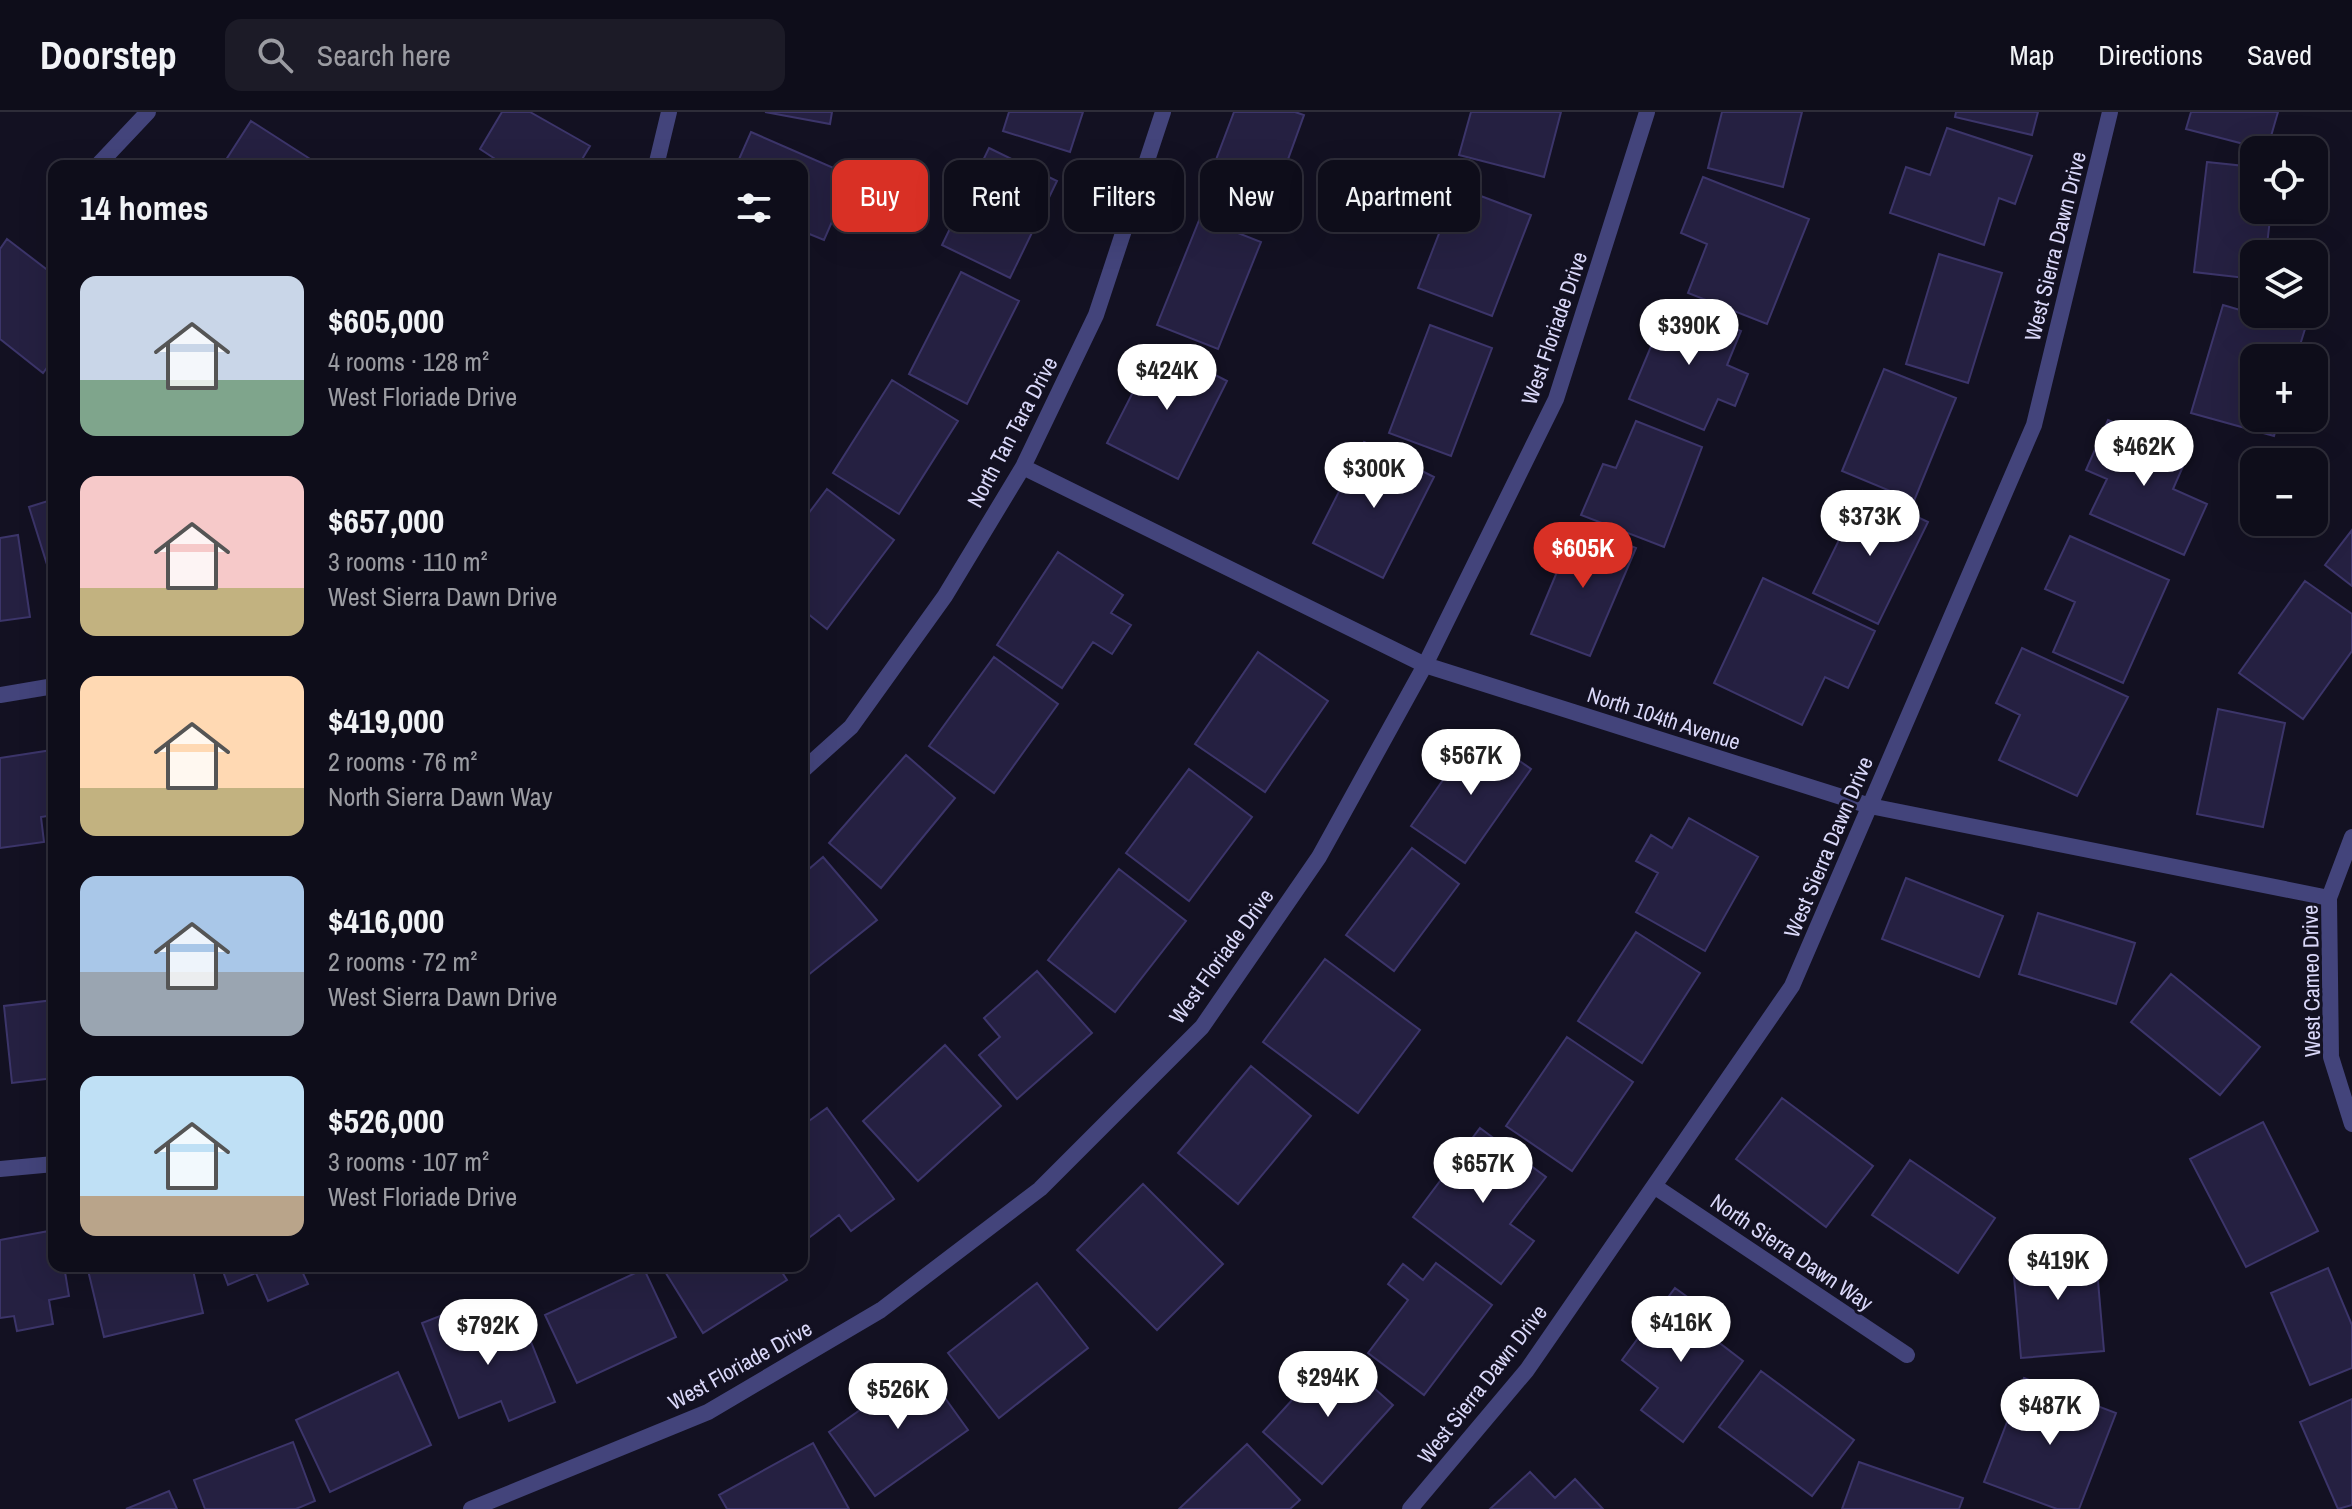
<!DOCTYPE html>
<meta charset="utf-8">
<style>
body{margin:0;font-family:"Archivo Narrow",sans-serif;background:#1c1b27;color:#f1f3f6;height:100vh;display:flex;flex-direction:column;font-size:30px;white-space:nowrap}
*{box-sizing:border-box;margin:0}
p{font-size:26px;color:#9b9ca2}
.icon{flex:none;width:44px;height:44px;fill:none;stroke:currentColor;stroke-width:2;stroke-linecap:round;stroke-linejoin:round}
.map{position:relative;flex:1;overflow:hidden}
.panel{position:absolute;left:48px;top:48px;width:760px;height:1112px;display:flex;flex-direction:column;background:#0e0d1a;border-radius:16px;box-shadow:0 8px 32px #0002,0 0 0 2px #2e2d39}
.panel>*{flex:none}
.top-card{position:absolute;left:832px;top:48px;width:760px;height:72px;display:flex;gap:16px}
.controls{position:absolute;left:2240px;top:24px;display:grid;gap:16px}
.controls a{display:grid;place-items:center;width:88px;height:88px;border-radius:16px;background:#0e0d1a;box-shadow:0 8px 32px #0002,0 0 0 2px #2e2d39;font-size:40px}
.price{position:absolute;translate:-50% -68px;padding:0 18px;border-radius:28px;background:#fff;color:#222;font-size:26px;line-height:52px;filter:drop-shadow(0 2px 4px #0008)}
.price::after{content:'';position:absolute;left:50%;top:48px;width:24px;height:18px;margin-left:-12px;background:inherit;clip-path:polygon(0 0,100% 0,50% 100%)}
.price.selected{background:#d93025;color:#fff}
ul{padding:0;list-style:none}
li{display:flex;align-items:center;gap:24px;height:200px;padding:0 32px}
li span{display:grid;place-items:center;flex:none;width:224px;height:160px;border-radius:16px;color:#555}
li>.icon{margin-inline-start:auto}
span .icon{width:96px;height:96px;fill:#fffc;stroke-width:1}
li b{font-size:34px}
h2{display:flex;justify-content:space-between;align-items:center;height:96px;padding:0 32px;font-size:34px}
.tag{padding:0 28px;border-radius:16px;background:#0e0d1a;box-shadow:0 8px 32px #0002,0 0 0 2px #2e2d39;font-size:28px;line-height:72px}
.tag.selected{background:#d93025;color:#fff}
header{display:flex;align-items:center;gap:48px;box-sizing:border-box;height:112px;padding:0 40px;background:#0e0d1a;border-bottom:2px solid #2e2d39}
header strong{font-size:38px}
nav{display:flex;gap:44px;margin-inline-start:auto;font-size:28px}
.search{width:560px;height:72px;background:#1c1b27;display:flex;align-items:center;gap:20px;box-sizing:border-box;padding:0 28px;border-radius:16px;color:#9b9ca2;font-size:30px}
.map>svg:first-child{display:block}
.building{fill:#252041;stroke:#3c356a;stroke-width:2}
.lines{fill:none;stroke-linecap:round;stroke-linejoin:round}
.street{stroke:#43447b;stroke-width:16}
.labels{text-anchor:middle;stroke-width:6;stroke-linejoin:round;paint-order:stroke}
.street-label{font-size:22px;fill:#dad8f9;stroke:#131122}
</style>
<header>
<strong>Doorstep</strong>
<div class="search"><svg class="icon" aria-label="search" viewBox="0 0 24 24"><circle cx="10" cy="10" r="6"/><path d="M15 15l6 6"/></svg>Search here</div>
<nav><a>Map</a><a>Directions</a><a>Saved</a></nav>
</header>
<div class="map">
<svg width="2352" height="1397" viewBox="0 0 2352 1397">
<rect width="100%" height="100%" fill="#131122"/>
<path class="building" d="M502 0H530L590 34 578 54H506L480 37Z
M765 0H832L830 12Z
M1009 0H1083L1070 40 1003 19Z
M1234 0H1295L1304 3 1266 108 1202 85Z
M1471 0H1561L1544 65 1459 43Z
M1722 0H1802L1783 75 1708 56Z
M1956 0H2038L2032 23 1955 5Z
M2191 0H2278L2267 38 2186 17Z
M251 9 321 54H222Z
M1947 16 2032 44 2015 92 1999 86 1984 133 1890 101 1906 55 1930 63Z
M751 20 852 64 824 128 802 119V54H736Z
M989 36 1057 69 1010 166 942 133Z
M2207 50 2254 55V98H2271L2266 142H2254V167L2194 160Z
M1703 65 1809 107 1767 212 1688 181 1707 132 1681 121Z
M1457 75 1531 103 1492 204 1418 176Z
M1200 106 1261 130 1218 237 1157 213Z
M7 127 54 163V246L43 261 0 227V137Z
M1939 142 2002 161 1968 271 1906 252Z
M961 160 1019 189 967 292 909 262Z
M1670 189 1741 219 1727 253 1748 262 1735 294 1718 287 1704 318 1629 287Z
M2223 193 2305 217 2296 246H2254V306H2279L2274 324 2191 301Z
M1430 213 1492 236 1451 344 1389 321Z
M1157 233 1227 269 1178 367 1107 331Z
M1884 257 1956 286 1914 389 1842 359Z
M892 268 958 309 899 402 833 361Z
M2108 308 2188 343 2173 377 2207 392 2184 443 2090 402 2107 367 2086 358Z
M1636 309 1702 335 1664 435 1581 403 1603 352 1616 356Z
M1364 330 1434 365 1383 466 1313 431Z
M827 377 894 428 827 517 802 497V410Z
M1863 379 1928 410 1878 512 1813 481Z
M54 387V475L29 395Z
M1577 412 1636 436 1590 544 1531 522Z
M2352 418V474L2325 453Z
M18 423 30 505 0 509V426Z
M2070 424 2169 468 2123 571 2053 540 2075 490 2045 477Z
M1058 440 1123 483 1111 501 1131 513 1112 542 1093 530 1062 576 997 533Z
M1763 466 1875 519 1848 576 1825 565 1802 613 1714 571Z
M2305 469 2352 502V539L2303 607 2239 561Z
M2022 536 2128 585 2077 684 1999 648 2020 603 1996 591Z
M1258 540 1328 589 1265 680 1195 632Z
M994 545 1058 592 994 681 929 634Z
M2218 597 2285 611 2263 715 2197 702Z
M1477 619 1531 657 1465 751 1411 714Z
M52 638 54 703 41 705 44 730 0 736V646Z
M906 643 955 686 881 776 829 731Z
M1189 657 1252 705 1189 789 1126 741Z
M1689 706 1758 745 1705 839 1636 800 1658 761 1636 749 1651 723 1672 736Z
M1412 736 1459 772 1394 859 1346 823Z
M823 745 877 808 802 868V763Z
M1119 757 1186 809 1115 900 1048 848Z
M1906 766 2003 804 1979 865 1882 827Z
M2038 801 2135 831 2116 892 2019 862Z
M1636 820 1700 861 1642 951 1578 909Z
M1325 847 1420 918 1358 1001 1263 930Z
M1037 859 1092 921 1017 987 979 943 1000 925 984 906Z
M2171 862 2260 935 2220 983 2131 910Z
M54 888V966L12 971 4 894Z
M1567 925 1633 970 1572 1059 1506 1014Z
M945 933 1001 994 918 1069 863 1009Z
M1251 954 1311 1004 1238 1092 1178 1041Z
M1782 986 1873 1054 1826 1115 1736 1047Z
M827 996 894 1087 851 1119 839 1103 802 1131V1014Z
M2263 1010 2318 1119 2246 1155 2190 1047Z
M1480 1016 1546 1065 1510 1112 1534 1129 1501 1172 1413 1105Z
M1910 1048 1995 1106 1958 1161 1872 1103Z
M1143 1072 1223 1152 1157 1218 1077 1138Z
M54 1118V1154H64L69 1184 49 1188 53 1212 17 1219 14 1204 0 1206V1128Z
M2095 1134 2104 1239 2021 1246 2012 1141Z
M1436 1151 1492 1193 1424 1283 1368 1241 1408 1188 1388 1172 1403 1152 1423 1168Z
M87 1154H192L203 1201 104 1225Z
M221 1154H307L301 1157 308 1172 268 1189 256 1161 228 1173Z
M671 1154H778L787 1168 703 1221 664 1158Z
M2328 1156 2352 1213V1256L2310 1273 2271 1181Z
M644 1157 676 1225 577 1271 545 1203Z
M1037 1171 1088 1236 999 1306 948 1241Z
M1675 1176 1715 1205 1704 1219 1743 1249 1683 1330 1641 1298 1658 1276 1622 1248Z
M463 1195 476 1228 523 1210 555 1290 509 1309 501 1289 459 1306 422 1211Z
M1335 1241 1393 1293 1322 1372 1263 1320Z
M922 1254 968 1318 875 1384 829 1320Z
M1761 1259 1854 1328 1812 1384 1719 1315Z
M398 1260 431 1333 330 1380 296 1308Z
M2024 1266 2116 1301 2079 1397H2057L1984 1370Z
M2352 1287V1393L2338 1397 2300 1310Z
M293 1330 315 1389 296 1397H205L194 1368Z
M813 1331 849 1397H727L719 1383Z
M1247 1332 1300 1388 1290 1397H1179Z
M1859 1350 1963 1386 1959 1397H1842Z
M1530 1360 1555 1386 1575 1367 1603 1397H1490Z
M169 1379 177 1397H126Z"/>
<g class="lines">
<path class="street" d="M97 54 148 0
M656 54 669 0
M1023 355 1425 553 1870 694 2329 786
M0 583 54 574
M802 659 851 615 945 484 1023 355 1096 203 1163 0
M2352 725 2329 786 2331 945 2352 1012
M0 1057 54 1052
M1654 1074 1907 1243
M471 1397 708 1300 881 1198 1040 1077 1202 915 1319 745 1425 553 1556 287 1647 0
M1410 1397 1527 1258 1792 874 2034 313 2110 0"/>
</g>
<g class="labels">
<g class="street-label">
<text transform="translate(2055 134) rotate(-76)" y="8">West Sierra Dawn Drive</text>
<text transform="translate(1554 216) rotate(-71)" y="8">West Floriade Drive</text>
<text transform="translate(1012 320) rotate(-62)" y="8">North Tan Tara Drive</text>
<text transform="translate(1664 606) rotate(18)" y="8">North 104th Avenue</text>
<text transform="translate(1828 735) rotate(-67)" y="8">West Sierra Dawn Drive</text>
<text transform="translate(1221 844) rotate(-54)" y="8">West Floriade Drive</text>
<text transform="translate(2311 869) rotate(-91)" y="8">West Cameo Drive</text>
<text transform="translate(1792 1140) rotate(34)" y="8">North Sierra Dawn Way</text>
<text transform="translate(740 1253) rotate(-29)" y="8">West Floriade Drive</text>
<text transform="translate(1482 1272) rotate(-52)" y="8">West Sierra Dawn Drive</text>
</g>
</g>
</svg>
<div class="controls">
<a><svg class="icon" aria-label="locate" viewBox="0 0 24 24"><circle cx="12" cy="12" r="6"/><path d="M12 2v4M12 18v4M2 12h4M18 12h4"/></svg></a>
<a><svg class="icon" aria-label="layers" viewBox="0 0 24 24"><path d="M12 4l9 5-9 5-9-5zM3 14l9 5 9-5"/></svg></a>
<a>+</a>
<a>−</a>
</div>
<b class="price" style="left:1689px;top:255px">$390K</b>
<b class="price" style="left:1167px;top:300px">$424K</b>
<b class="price" style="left:2144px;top:376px">$462K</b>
<b class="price" style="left:1374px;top:398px">$300K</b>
<b class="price" style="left:1870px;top:446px">$373K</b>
<b class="price selected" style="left:1583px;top:478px">$605K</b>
<b class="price" style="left:1471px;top:685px">$567K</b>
<b class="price" style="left:1483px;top:1093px">$657K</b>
<b class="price" style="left:2058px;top:1190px">$419K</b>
<b class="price" style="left:1681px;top:1252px">$416K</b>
<b class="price" style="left:488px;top:1255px">$792K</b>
<b class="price" style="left:1328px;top:1307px">$294K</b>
<b class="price" style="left:898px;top:1319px">$526K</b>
<b class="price" style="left:2050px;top:1335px">$487K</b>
<div class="top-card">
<a class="tag selected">Buy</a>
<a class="tag">Rent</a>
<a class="tag">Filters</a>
<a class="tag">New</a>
<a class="tag">Apartment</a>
</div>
<section class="panel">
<h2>14 homes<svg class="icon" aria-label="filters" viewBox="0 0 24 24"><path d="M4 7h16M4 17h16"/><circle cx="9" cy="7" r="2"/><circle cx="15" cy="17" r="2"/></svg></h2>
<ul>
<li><span style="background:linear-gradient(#c9d6e8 65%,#7fa58c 0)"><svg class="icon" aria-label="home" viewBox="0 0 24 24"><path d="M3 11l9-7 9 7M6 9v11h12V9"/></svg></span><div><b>$605,000</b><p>4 rooms · 128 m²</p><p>West Floriade Drive</p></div></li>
<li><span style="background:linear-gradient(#f6c9c9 70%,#c2b280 0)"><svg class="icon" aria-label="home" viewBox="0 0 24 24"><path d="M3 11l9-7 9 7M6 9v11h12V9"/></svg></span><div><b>$657,000</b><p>3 rooms · 110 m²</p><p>West Sierra Dawn Drive</p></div></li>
<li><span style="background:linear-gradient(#ffd9b3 70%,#c2b280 0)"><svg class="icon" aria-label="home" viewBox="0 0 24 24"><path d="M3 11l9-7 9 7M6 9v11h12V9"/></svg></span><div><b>$419,000</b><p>2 rooms · 76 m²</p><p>North Sierra Dawn Way</p></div></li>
<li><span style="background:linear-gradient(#a9c7e8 60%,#9aa5b1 0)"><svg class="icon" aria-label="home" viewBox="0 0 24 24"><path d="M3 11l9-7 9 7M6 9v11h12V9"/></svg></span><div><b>$416,000</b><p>2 rooms · 72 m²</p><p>West Sierra Dawn Drive</p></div></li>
<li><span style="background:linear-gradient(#bfe0f5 75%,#b9a48a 0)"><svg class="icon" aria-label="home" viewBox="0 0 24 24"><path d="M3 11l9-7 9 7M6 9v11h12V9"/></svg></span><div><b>$526,000</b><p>3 rooms · 107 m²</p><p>West Floriade Drive</p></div></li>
</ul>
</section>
</div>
